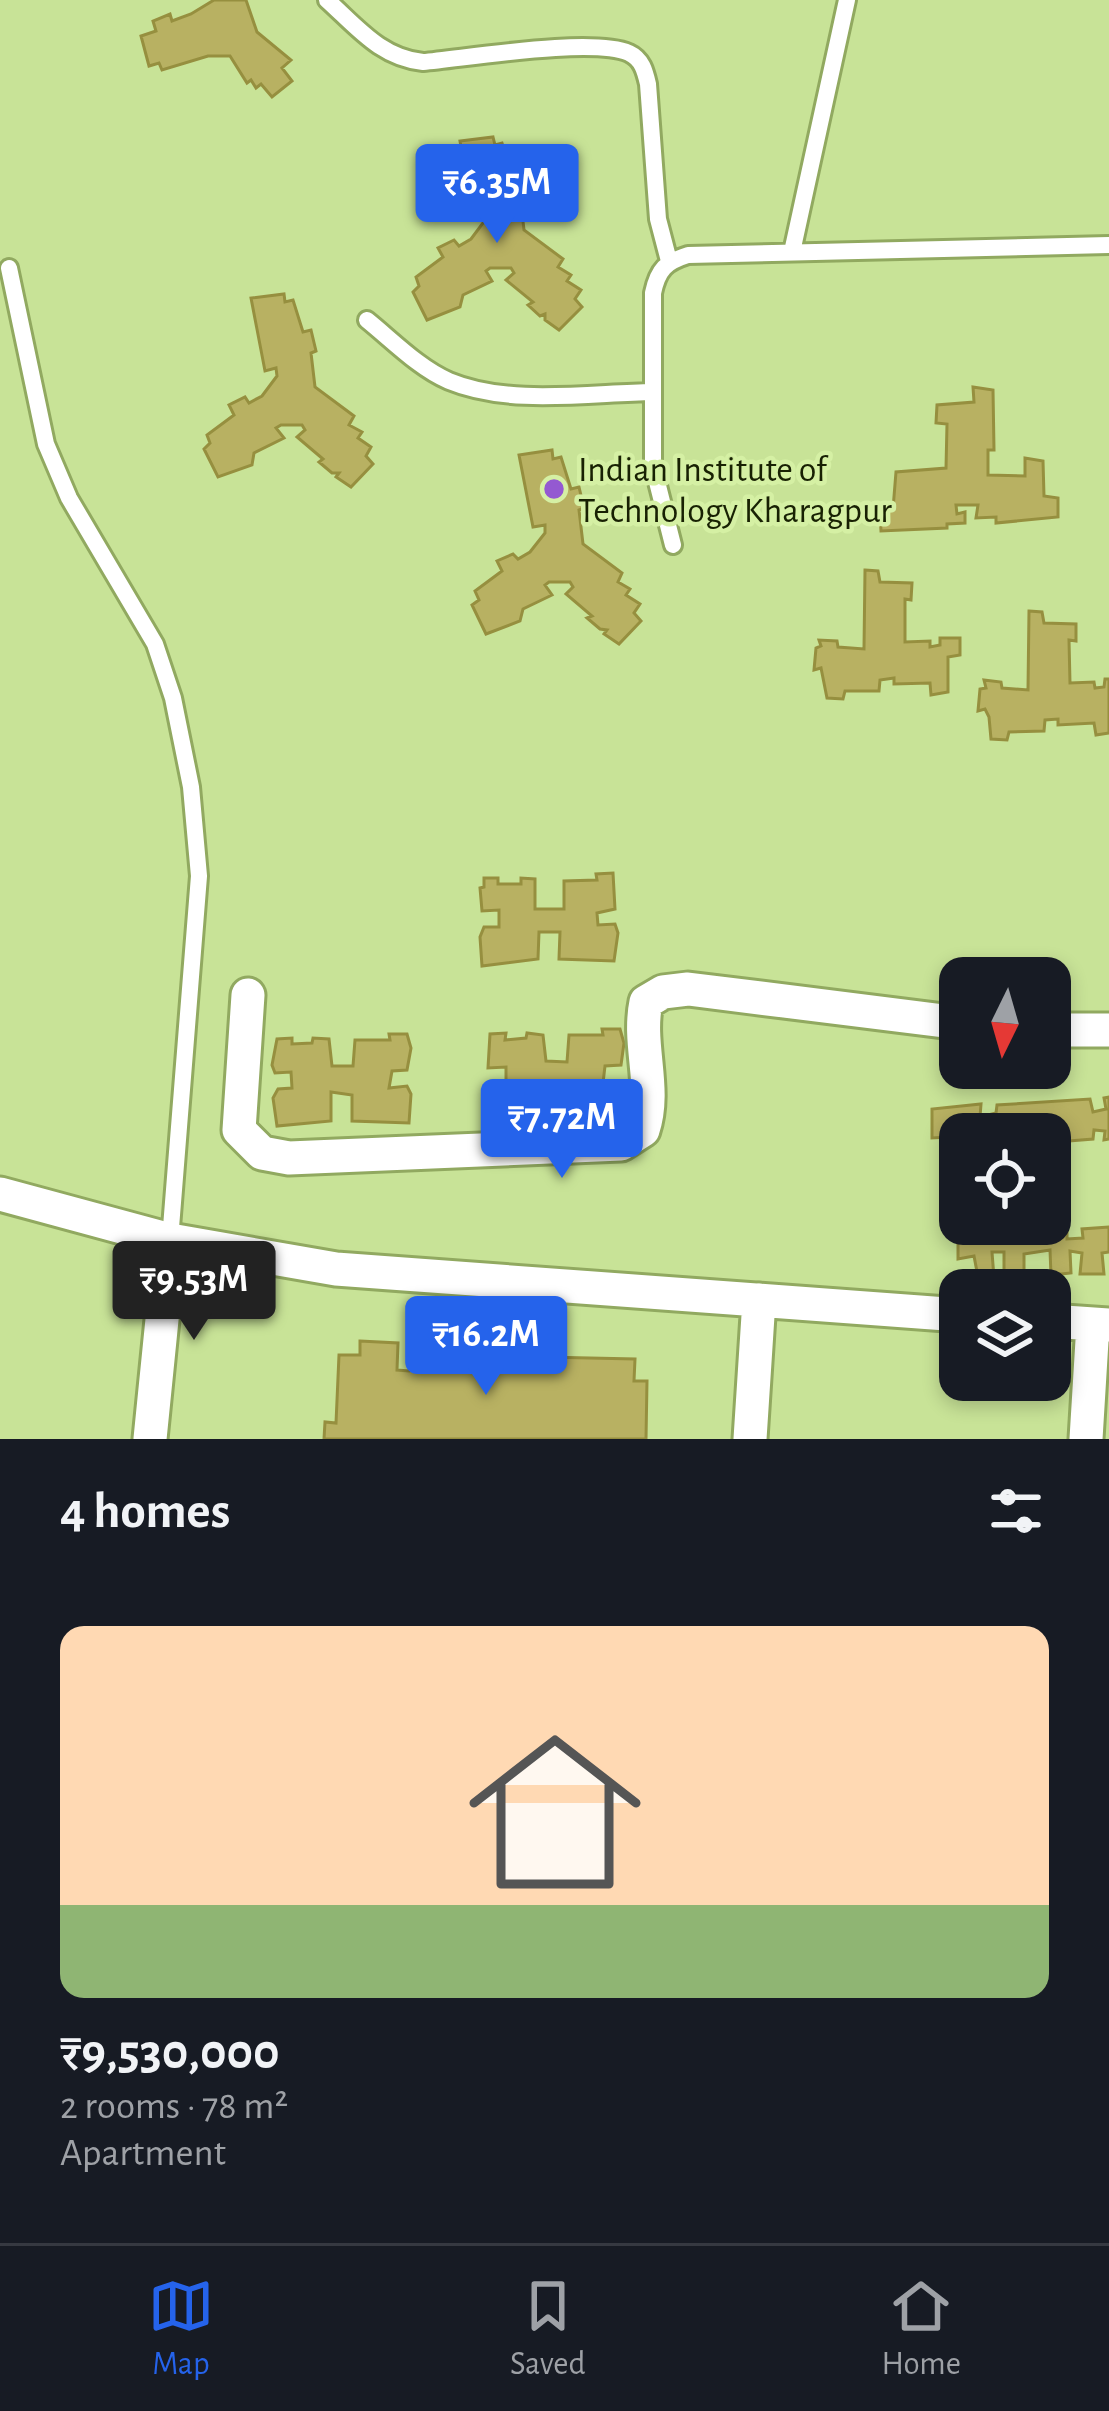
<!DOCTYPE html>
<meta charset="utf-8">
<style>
body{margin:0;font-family:"Alegreya Sans",sans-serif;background:#20242c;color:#f1f3f6;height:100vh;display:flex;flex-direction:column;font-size:45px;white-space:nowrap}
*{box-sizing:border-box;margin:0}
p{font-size:39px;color:#9ea1a6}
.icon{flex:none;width:66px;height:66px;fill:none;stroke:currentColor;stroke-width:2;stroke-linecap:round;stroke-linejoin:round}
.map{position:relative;height:1439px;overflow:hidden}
.drawer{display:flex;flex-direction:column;background:#171b24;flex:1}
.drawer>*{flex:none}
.needle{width:78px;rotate:185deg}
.controls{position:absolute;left:939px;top:957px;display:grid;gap:24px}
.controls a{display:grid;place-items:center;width:132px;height:132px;border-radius:24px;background:#171b24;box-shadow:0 6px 18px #0003;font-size:60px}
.price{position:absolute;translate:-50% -102px;padding:0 27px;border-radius:12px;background:#2563eb;color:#fff;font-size:39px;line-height:78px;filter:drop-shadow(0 3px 6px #0008)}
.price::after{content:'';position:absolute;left:50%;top:72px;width:36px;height:27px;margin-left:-18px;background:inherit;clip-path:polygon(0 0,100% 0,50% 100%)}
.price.selected{background:#222;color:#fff}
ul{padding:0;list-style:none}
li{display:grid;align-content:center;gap:24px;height:636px;padding:0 60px}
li+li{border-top:3px solid #363941}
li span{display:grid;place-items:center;height:372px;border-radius:24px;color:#555}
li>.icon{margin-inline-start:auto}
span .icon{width:216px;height:216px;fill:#fffc;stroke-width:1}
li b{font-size:51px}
h2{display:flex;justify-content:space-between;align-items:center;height:144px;padding:0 60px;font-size:51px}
.dock{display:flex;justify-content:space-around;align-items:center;height:168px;border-top:3px solid #363941;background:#171b24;font-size:33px;color:#9ea1a6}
.dock a{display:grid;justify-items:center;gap:6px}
.dock .selected{color:#2563eb}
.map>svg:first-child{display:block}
.building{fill:#b8b162;stroke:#968f3f;stroke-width:3}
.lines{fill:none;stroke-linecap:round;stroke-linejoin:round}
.service-casing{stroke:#91a960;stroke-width:22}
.minor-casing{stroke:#91a960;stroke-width:39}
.service{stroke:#fff;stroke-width:16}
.minor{stroke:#fff;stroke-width:33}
.poi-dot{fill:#9459d1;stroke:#d5f0a4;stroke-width:4.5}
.labels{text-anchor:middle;stroke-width:9;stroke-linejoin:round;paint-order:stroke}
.poi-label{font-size:36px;fill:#182103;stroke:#d5f0a4;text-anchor:start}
</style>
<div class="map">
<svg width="1109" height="1439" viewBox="0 0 1109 1439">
<rect width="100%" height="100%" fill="#c8e397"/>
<path class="building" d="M214 0H246L257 32 291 60 282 68 292 81 272 97 261 84 256 88 251 80 247 83 230 56H208L162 70 159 63 149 66 141 36 156 31 153 21 170 14 172 21 191 14Z
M493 137 495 145 502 143 512 175 520 173 525 194 520 196 524 230 563 259 558 267 571 275 567 281 581 290 575 299 582 307 559 330 545 320V314L540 316 528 305 533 302 506 280 514 273 511 268H490L486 271 492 281 463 295 460 307 427 320 413 292 419 286 416 277 443 257 438 248 454 240 459 246 471 239 486 219V211L474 214 460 141Z
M284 294 285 302 293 300 303 332 311 330 316 351 311 353 315 387 354 416 349 425 362 432 358 438 371 447 366 456 373 464 351 487 336 477 339 473H332L319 462 323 459 297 437 305 430 302 425H281L276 428 284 438 254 453 252 465 218 477 204 449 210 443 207 435 234 415 229 405 245 397 249 403 262 396 277 376 276 368 265 371 251 298Z
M973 387 993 390 994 450H988V475L1025 476V458L1043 461 1044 496 1058 498V517L996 523V517L976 518 978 505H956L957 514 965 512V523L947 524V528L881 531 880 513 893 509 896 472 946 468 947 424 936 423 937 405 974 402Z
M552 450 553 459 561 457 571 489 579 487 584 508 579 510 583 544 622 573 618 582 630 589 626 595 640 604 634 613 641 621 619 644 604 634 607 630 600 629 587 618 592 616 566 594 573 587 570 582H549L545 585 552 595 523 609 520 621 486 634 472 605 479 600 475 591 502 571 497 561 513 554 518 559 530 552 545 533V525L533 527 519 455Z
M865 570 878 571 880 582 912 583 911 600 905 599V642L930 641V647L940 645V638H960V655L948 657V692L931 695 930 683 894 684V678L880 680 879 691H845L843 699 827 698 821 668 814 670 816 648 821 646 819 640 837 641 838 647 864 649Z
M1029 611 1042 612 1044 623 1076 624V641L1069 640 1070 683 1094 682 1095 688 1104 687 1105 679H1109V733L1096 735 1094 723 1058 725V719L1045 720 1044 731 1009 732 1007 740 991 739 989 717 985 709 978 711 980 689 986 688 984 680 1001 682 1002 688 1028 690Z
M613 873 615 909 597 913 598 925 615 924 618 933 614 961 559 959 560 932H539L538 959 482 966 480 937 484 927H499V910L482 911 480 888 484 887V878H498V884H521V878L535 879V909H564V881L597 880 596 874Z
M602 1029H620L624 1043 621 1065 605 1066 603 1083 621 1081 625 1089 623 1118 566 1116V1090L545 1087V1116L490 1121 487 1093 491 1084 506 1083V1067L488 1068 490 1034 506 1033 505 1040 526 1038 527 1033 543 1035 546 1061 567 1062 569 1035H603Z
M389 1034H407L411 1048 407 1070 392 1071 389 1088 407 1086 411 1094 409 1123 352 1121V1095L331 1092V1121L277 1126 273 1098 278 1089 292 1088 291 1072 275 1073 272 1065 277 1039 292 1038V1044L312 1043 313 1038 329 1039 332 1066H353L355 1040H390Z
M1109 1097V1139L1104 1140 1105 1131 1094 1130 1093 1139 1057 1142 1056 1134H960V1145L947 1146 948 1137 932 1138V1109L981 1104 980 1117 996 1113 997 1105 1090 1099 1093 1112 1106 1109 1104 1098Z
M1003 1226 1006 1232 1067 1227V1239L1083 1238 1082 1229 1109 1227V1252L1102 1253 1104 1274H1080L1082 1253 1070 1251 1071 1273 1051 1275 1050 1250 1024 1254V1272L1004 1276V1252H992L994 1278 978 1277 974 1256 958 1259V1233L990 1232 991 1227Z
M360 1341 398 1343 397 1370 409 1371 414 1354 635 1359 634 1381H647L646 1439H324L325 1422 336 1423 339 1355H360Z"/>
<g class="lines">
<defs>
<path id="service" d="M327 0C357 27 381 58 423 62 468 58 592 37 629 53 642 59 645 71 648 84L658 219 669 261
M792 252 847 0
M9 268 46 444 69 498 155 644 173 698 191 787 199 876 170 1240
M367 320C393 341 419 368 449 381 509 406 589 393 652 392
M673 545 653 466V293C658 269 666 262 688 255L1109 245"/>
<path id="minor" d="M248 995 239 1130 262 1153 289 1158 621 1144 643 1130C657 1088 637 1045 646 1002L663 992 688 989 960 1023
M1050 1030H1109
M0 1194 170 1240 336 1269 960 1315
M1050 1321 1109 1325
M150 1439 170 1240
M750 1439 759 1300
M1086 1439 1093 1324"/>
</defs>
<use href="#service" class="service-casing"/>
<use href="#minor" class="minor-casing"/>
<use href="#service" class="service"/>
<use href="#minor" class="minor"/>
</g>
<circle class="poi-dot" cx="554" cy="489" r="12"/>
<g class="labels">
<g class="poi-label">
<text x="578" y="481">Indian Institute of<tspan x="578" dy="41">Technology Kharagpur</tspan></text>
</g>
</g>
</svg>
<div class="controls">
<a><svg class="needle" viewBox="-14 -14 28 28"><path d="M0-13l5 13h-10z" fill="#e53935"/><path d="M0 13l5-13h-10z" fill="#9ea1a6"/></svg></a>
<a><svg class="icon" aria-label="locate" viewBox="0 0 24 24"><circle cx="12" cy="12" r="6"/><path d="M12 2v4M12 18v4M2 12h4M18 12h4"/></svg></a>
<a><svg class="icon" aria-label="layers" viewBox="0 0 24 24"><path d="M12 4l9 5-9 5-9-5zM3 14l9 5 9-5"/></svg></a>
</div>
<b class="price" style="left:497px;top:246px">₹6.35M</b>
<b class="price" style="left:562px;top:1181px">₹7.72M</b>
<b class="price selected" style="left:194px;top:1343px">₹9.53M</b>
<b class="price" style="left:486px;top:1398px">₹16.2M</b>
</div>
<section class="drawer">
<h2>4 homes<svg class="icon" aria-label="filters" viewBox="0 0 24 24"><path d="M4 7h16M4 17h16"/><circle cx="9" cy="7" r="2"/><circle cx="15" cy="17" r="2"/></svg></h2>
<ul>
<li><span style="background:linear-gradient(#ffd9b3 75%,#8fb573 0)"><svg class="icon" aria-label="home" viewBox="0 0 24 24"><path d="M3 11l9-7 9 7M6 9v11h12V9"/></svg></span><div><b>₹9,530,000</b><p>2 rooms · 78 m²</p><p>Apartment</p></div></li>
</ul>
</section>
<nav class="dock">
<a class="selected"><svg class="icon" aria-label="map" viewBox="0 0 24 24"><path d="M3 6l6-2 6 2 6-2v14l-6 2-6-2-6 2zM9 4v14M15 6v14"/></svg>Map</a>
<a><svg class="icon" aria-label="saved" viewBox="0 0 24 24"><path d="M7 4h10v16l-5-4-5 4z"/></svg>Saved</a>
<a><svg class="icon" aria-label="home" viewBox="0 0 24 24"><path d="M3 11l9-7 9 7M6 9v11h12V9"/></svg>Home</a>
</nav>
